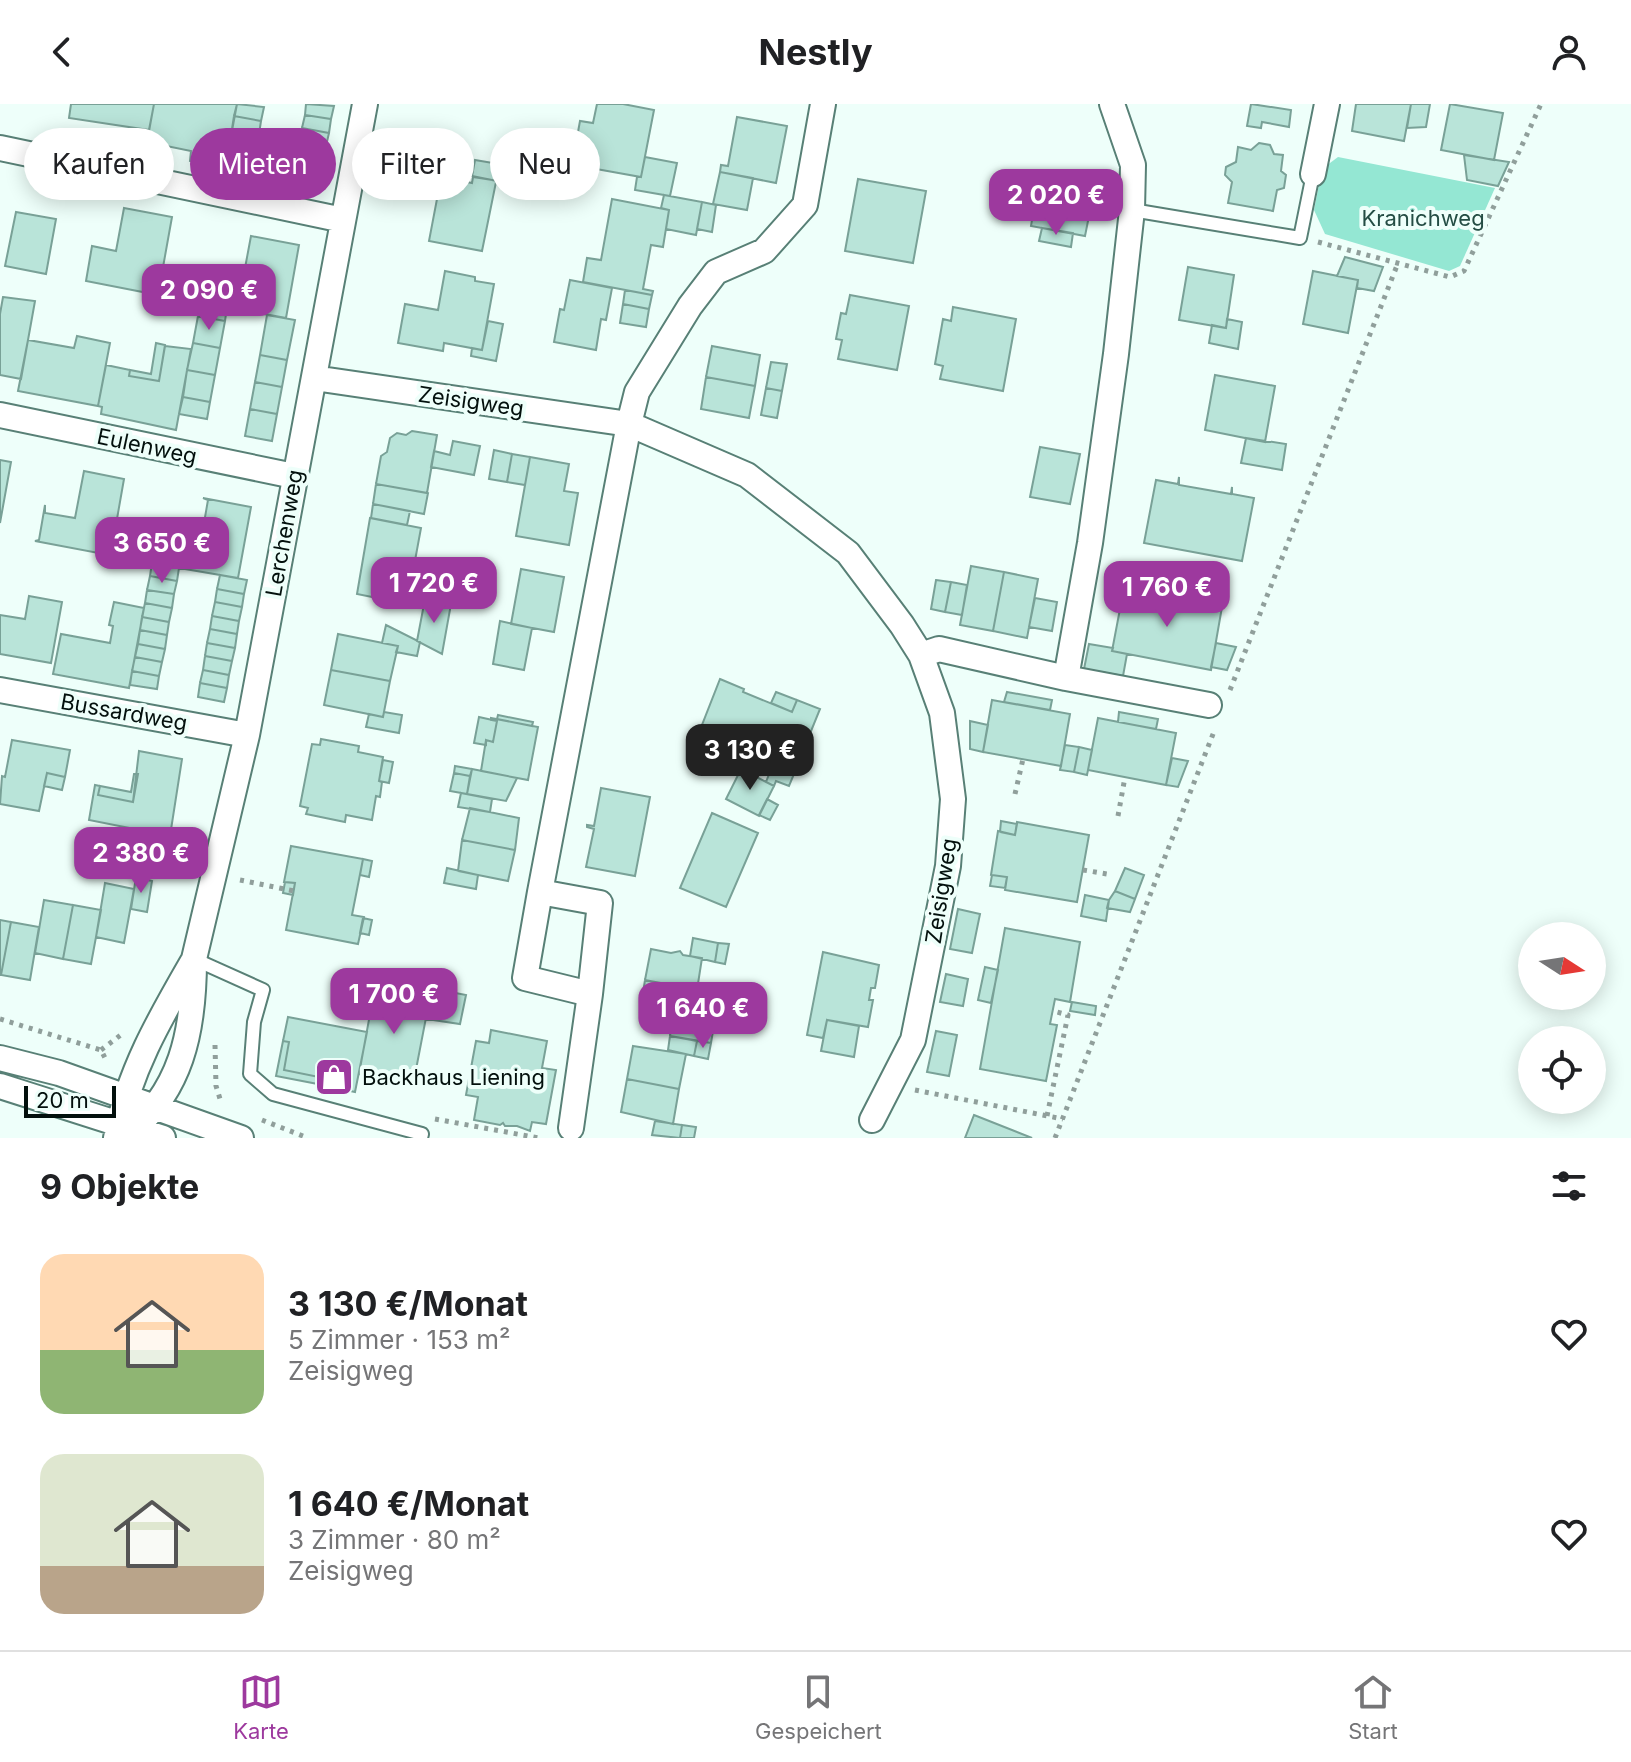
<!DOCTYPE html>
<html lang="de">
<meta charset="utf-8">
<style>
body{margin:0;font-family:Inter,sans-serif;background:#f2f2f2;color:#202124;height:100vh;display:flex;flex-direction:column;font-size:30px;white-space:nowrap}
*{box-sizing:border-box;margin:0}
p{font-size:26px;color:#757577}
.icon{flex:none;width:44px;height:44px;fill:none;stroke:currentColor;stroke-width:2;stroke-linecap:round;stroke-linejoin:round}
.map{position:relative;height:1034px;overflow:hidden}
.details{display:flex;flex-direction:column;background:#fff;flex:1}
.details>*{flex:none}
.guide{position:absolute;left:24px;top:24px;width:800px;height:72px;display:flex;gap:16px}
.needle{width:52px;rotate:102deg}
.tools{position:absolute;left:1518px;top:818px;display:grid;gap:16px}
.tools a{display:grid;place-items:center;width:88px;height:88px;border-radius:50%;background:#fff;box-shadow:0 4px 20px #0003;font-size:40px}
.scale{position:absolute;left:24px;bottom:20px;width:92px;box-sizing:border-box;padding-left:8px;border:4px solid #03100d;border-top:0;font-size:22px;line-height:28px;white-space:nowrap;color:#03100d;-webkit-text-stroke:6px #eefffa;paint-order:stroke}
.price{position:absolute;translate:-50% -68px;padding:0 18px;border-radius:16px;background:#9d399e;color:#fff;font-size:26px;line-height:52px;filter:drop-shadow(0 2px 4px #0008)}
.price::after{content:'';position:absolute;left:50%;top:48px;width:24px;height:18px;margin-left:-12px;background:inherit;clip-path:polygon(0 0,100% 0,50% 100%)}
.price.active{background:#222;color:#fff}
ul{padding:0;list-style:none}
li{display:flex;align-items:center;gap:24px;height:200px;padding:0 40px}
li span{display:grid;place-items:center;flex:none;width:224px;height:160px;border-radius:24px;color:#555}
li>.icon{margin-inline-start:auto}
span .icon{width:96px;height:96px;fill:#fffc;stroke-width:1}
li b{font-size:34px}
h2{display:flex;justify-content:space-between;align-items:center;height:96px;padding:0 40px;font-size:34px}
.chip{padding:0 28px;border-radius:36px;background:#fff;box-shadow:0 4px 20px #0003;font-size:28px;line-height:72px}
.chip.active{background:#9d399e;color:#fff}
header{display:flex;justify-content:space-between;align-items:center;height:104px;padding:0 40px;background:#fff;font-size:36px;font-weight:700}
.dock{display:flex;justify-content:space-around;align-items:center;height:112px;border-top:2px solid #e0e0e0;background:#fff;font-size:22px;color:#757577}
.dock a{display:grid;justify-items:center;gap:4px}
.dock .active{color:#9d399e}
.map>svg:first-child{display:block}
.green{fill:#94e7d3}
.building{fill:#b9e4d9;stroke:#79a197;stroke-width:2}
.lines{fill:none;stroke-linecap:round;stroke-linejoin:round}
.service-casing{stroke:#588076;stroke-width:16}
.minor-casing{stroke:#588076;stroke-width:28}
.path{stroke:#909f9b;stroke-width:5;stroke-dasharray:4 6;stroke-linecap:butt}
.service{stroke:#fff;stroke-width:12}
.minor{stroke:#fff;stroke-width:24}
.labels{text-anchor:middle;stroke-width:8;stroke-linejoin:round;paint-order:stroke}
.park-label{font-size:22px;fill:#244d44;stroke:#eefffa}
.street-label{font-size:22px;fill:#03100d;stroke:#eefffa}
.poi-label{font-size:22px;fill:#03100d;stroke:#eefffa;text-anchor:start}
</style>
<header><svg class="icon" aria-label="back" viewBox="0 0 24 24"><path d="M15 5l-7 7 7 7"/></svg>Nestly<svg class="icon" aria-label="person" viewBox="0 0 24 24"><circle cx="12" cy="8" r="4"/><path d="M4 21q1-7 8-7t8 7"/></svg></header>
<div class="map">
<svg width="1631" height="1034" viewBox="0 0 1631 1034">
<rect width="100%" height="100%" fill="#eefffa"/>
<path class="green" d="M1338 53 1495 84 1460 162 1449 167 1325 130 1314 106 1322 65Z"/>
<path class="building" d="M71 0H154L149 26 69 14Z
M154 0H237L225 64 190 57 191 47 147 38Z
M237 0 264 3 261 17 234 12Z
M306 0 334 2 331 15 305 11Z
M597 0H623L654 6 641 73 585 63 588 53 574 50 580 17 593 19Z
M1251 0 1291 6 1289 23 1262 18 1261 24 1247 22Z
M1356 0H1411L1404 37 1352 27Z
M1411 0H1430L1426 23 1407 24Z
M1450 0 1503 9 1494 56 1441 46Z
M305 11 331 15 329 29 302 24Z
M234 12 261 17 259 30 232 25Z
M737 13 787 22 776 79 720 68 721 61 728 62Z
M302 24 329 29 326 42 299 38Z
M232 25 259 30 256 44 229 39Z
M299 38 326 42 324 56 297 51Z
M229 39 256 44 254 57 227 52Z
M1259 39 1270 41 1274 50 1283 51 1281 67 1286 71 1284 84 1277 86 1273 107 1228 99 1232 78 1225 71 1226 63 1236 58 1238 43 1251 46Z
M297 51 324 56 321 69 295 65Z
M1464 51 1509 58 1498 82 1467 76Z
M227 52 254 57 251 71 225 66Z
M645 53 677 59 670 92 635 86 637 73H641Z
M475 56 505 61 502 78 472 72Z
M295 65 321 69 319 83 292 79Z
M720 68 753 74 747 106 713 100Z
M437 72 472 79 473 73 499 77 496 78 482 147 429 137 437 95 433 94Z
M858 75 926 87 913 159 845 147Z
M664 91 702 98 696 131 666 125 669 106 661 104Z
M1036 92 1091 102 1085 132 1031 122Z
M612 95 669 106 663 143 651 141 643 185 653 187 652 191 583 178 587 154 601 156Z
M702 98 716 101 712 128 697 125Z
M124 104 172 113 158 191 86 177 92 142 116 147Z
M16 108 56 115 46 170 5 162Z
M1042 124 1073 129 1071 143 1039 137Z
M251 132 299 141 286 214 215 201 220 170 221 176 242 180Z
M1345 153 1383 163 1374 187 1357 184 1358 176 1337 172Z
M1188 163 1234 171 1226 224 1179 216Z
M445 167 475 173V177L494 180 482 246 444 239 443 247 398 239 405 200 438 206Z
M1313 167 1358 176 1348 229 1303 220Z
M570 176 612 184 606 216 601 215 596 246 554 238 560 205 564 206Z
M625 186 652 191 649 205 623 200Z
M850 191 909 202 897 266 838 255 842 236 836 235 841 209 846 210Z
M3 193 35 197 21 275 0 271V210Z
M201 199 227 203 225 217 198 212Z
M623 200 649 205 646 223 620 219Z
M953 203 1016 215 1003 287 940 275 943 262 935 260 943 215 951 217Z
M267 211 295 216 287 256 260 251Z
M198 212 225 217 220 244 193 239Z
M1227 215 1242 218 1238 245 1209 239 1212 221 1226 224Z
M488 217 503 220 496 257 471 252 472 244 482 246Z
M77 232 110 239 98 302 18 287 28 236 74 244Z
M156 239 165 241 159 277 129 272 130 266 151 270Z
M193 239 220 244 215 271 187 266Z
M165 242 191 245 176 326 101 310 102 303 98 302 106 261 130 266 129 272 159 277Z
M712 242 760 251 755 282 706 273Z
M260 251 287 256 282 283 255 278Z
M771 258 787 260 782 287 766 284Z
M187 266 215 271 210 298 183 293Z
M1215 271 1275 282 1265 338 1205 326Z
M706 273 755 282 749 314 701 305Z
M255 278 282 283 277 310 250 305Z
M766 284 782 287 777 314 761 311Z
M183 293 210 298 207 315 179 310Z
M250 305 277 310 272 337 245 332Z
M412 327 437 331 427 389 376 380 381 352 387 348 390 334 397 329 406 331Z
M1246 334 1286 340 1282 366 1241 359Z
M453 337 480 342 474 371 431 363 434 347 450 351Z
M1040 343 1080 350 1070 400 1030 393Z
M494 346 512 350 507 378 489 375Z
M512 350 530 353 525 381 507 378Z
M530 353 569 360 564 387 578 389 569 441 516 432Z
M0 356 11 358 0 419Z
M84 367 124 375 111 449 114 452 35 437 39 436 45 401V409L75 414Z
M1179 373V381L1231 390 1232 383V390L1254 394 1242 457 1144 439 1156 376 1178 380Z
M376 380 428 389 424 410 373 400Z
M203 394 251 403 238 474 167 462 171 438 200 442 208 396Z
M373 400 410 407 407 421 371 414Z
M370 414 421 424 407 500 357 490Z
M154 449 169 452 167 462 152 459Z
M152 459 179 464 177 477 150 472Z
M971 462 1004 468 993 527 960 521Z
M521 465 564 473 554 528 511 520Z
M1004 468 1038 475 1027 534 993 527Z
M220 471 247 476 244 490 217 485Z
M150 472 177 477 174 490 147 486Z
M936 476 951 478 945 508 931 505Z
M951 478 967 481 962 511 945 508Z
M1124 484 1222 503 1211 566 1112 547Z
M217 485 244 490 242 503 215 498Z
M147 486 174 490 172 504 145 499Z
M29 492 62 498 51 559 0 550V511L25 515Z
M1035 494 1057 498 1052 527 1029 523Z
M425 495 451 500 442 550 417 537Z
M114 498 144 504 129 584 53 570 61 530 110 539 113 522 109 521Z
M215 498 242 503 239 517 212 512Z
M145 499 172 504 169 518 142 513Z
M212 512 239 517 237 530 210 525Z
M142 513 169 518 167 531 140 526Z
M500 517 532 524 524 566 493 560Z
M386 521 420 538 417 552 396 548 398 542 382 539Z
M210 525 237 530 235 544 207 539Z
M140 526 167 531 165 545 138 540Z
M338 530 398 542 390 577 331 566Z
M207 539 235 544 232 557 205 552Z
M1216 539 1236 543 1227 566 1211 563Z
M138 540 165 545 162 558 135 553Z
M1089 540 1113 544 1112 547 1127 550 1123 572 1084 565Z
M205 552 232 557 229 571 203 566Z
M135 553 162 558 159 572 132 567Z
M203 566 229 571 227 584 200 579Z
M331 566 390 577 383 613 324 601Z
M132 567 159 572 157 585 130 581Z
M720 575 744 585 743 588 792 608 797 596 820 605 805 642 784 633 777 650 702 621Z
M200 579 227 584 224 598 198 593Z
M776 588 797 596 792 608 771 599Z
M1007 588 1052 596 1050 606 1004 598Z
M992 596 1070 610 1061 662 983 648Z
M384 608 402 611 399 629 366 623 369 610 383 613Z
M1119 608 1158 615 1156 625 1118 618Z
M498 611 533 618 532 622 497 615Z
M479 613 497 617 493 638 486 636V641L474 639Z
M491 614 538 623 528 676 481 667 486 636 493 638 497 617 491 616Z
M1098 614 1176 629 1166 681 1088 666Z
M970 617 988 621 983 648 970 645Z
M321 635 359 642 358 648 383 653 379 677 382 678 380 693 376 692 372 716 346 711 345 718 306 710 308 704 300 702 312 640 320 641Z
M12 636 70 646 65 673 47 669 39 707 0 700 2 672 5 673Z
M1065 641 1079 643 1074 668 1060 666Z
M1079 643 1092 646 1087 671 1074 668Z
M139 647 182 655 170 732 89 716 95 681 100 682 98 691 133 698Z
M777 650 799 658 789 682 776 677 774 682 766 678Z
M1172 654 1188 657 1178 683 1166 681Z
M383 656 393 658 389 679 379 677Z
M455 662 472 665 470 672 454 669Z
M472 665 517 674 506 697 467 690Z
M741 665 774 682 759 712 726 695Z
M47 669 65 673 62 686 44 682Z
M454 669 470 672 467 690 450 687Z
M134 670H138L133 698 98 691 100 682 131 688Z
M601 684 650 693 635 772 586 763 594 725 587 723V721L594 722Z
M461 689 492 695 490 708 458 703Z
M767 695 778 701 770 716 759 711Z
M470 704 519 714 515 746 462 736Z
M712 709 758 729 726 803 680 784Z
M1001 717 1017 720 1015 731 1000 728Z
M1017 718 1089 731 1077 798 1005 786 1007 773 991 771 998 727 1015 731Z
M462 736 515 746 508 777 458 767Z
M291 742 363 755 352 811 364 813 358 840 286 826 295 779 284 778Z
M363 755 372 757 369 773 360 771Z
M447 764 478 771 476 785 444 779Z
M1125 764 1144 771 1135 795 1115 787Z
M992 771 1007 773 1005 784 990 782Z
M136 773 152 777 147 808 131 805Z
M285 778 295 779 293 791 283 789Z
M105 779 134 785 124 839 96 833Z
M1115 787 1135 795 1130 808 1107 804 1109 796Z
M1085 791 1109 796 1106 817 1081 812Z
M44 796 73 801 63 855 35 849Z
M73 801 101 806 91 860 63 855Z
M958 805 980 810 972 849 950 845Z
M363 814 372 816 369 831 360 829Z
M0 816 11 818 1 871H0Z
M11 818 39 823 30 876 1 871Z
M1005 824 1080 838 1070 898 1055 895 1050 920 1057 921 1046 977 980 965Z
M693 834 718 839 715 858 690 852Z
M718 839 729 840 725 860 715 858Z
M651 845 671 849 680 847 683 851 702 854 697 886 645 876Z
M823 848 879 861 875 884H871L869 896H873L868 923 827 916 823 934 807 931Z
M985 863 998 866 991 899 978 896Z
M946 870 968 875 963 902 940 898Z
M645 876 697 886 692 917 671 914 662 916 659 912 640 908Z
M375 883 430 893 413 981 359 970Z
M430 884 466 891 460 920 426 915Z
M1072 898 1096 902 1095 911 1070 907Z
M288 913 367 928 355 988 323 981 324 974 284 966 289 938 283 937Z
M673 914 708 920 703 924 700 937 670 932Z
M827 916 859 922 854 953 821 947Z
M708 920 714 921 711 939 700 937 703 924Z
M491 926 547 937 542 964 556 966 546 1020 532 1018 530 1027 517 1022H505L503 1019 500 1021 474 1016 478 993 466 991 476 937 489 939Z
M936 927 957 931 949 972 927 968Z
M670 932 697 937 694 952 668 946Z
M283 937 289 938 284 966 324 974 323 981 276 972Z
M697 937 711 939 708 955 694 952Z
M633 942 686 950 679 985 627 975Z
M627 975 679 985 673 1020 621 1008Z
M974 1011 1032 1034H965Z
M655 1017 682 1021 680 1034 652 1031Z
M682 1021 696 1023 694 1034H680Z"/>
<g class="lines">
<defs>
<path id="service" d="M1132 106 1300 134 1313 70
M194 855 263 886 254 918 250 970 273 990 422 1030 421 1034"/>
<path id="minor" d="M0 44 343 116
M1313 70 1327 0
M314 274 629 320 747 371 848 449 902 521 921 551 942 609 953 695 948 762 913 936 872 1016
M0 311 294 372
M921 551 939 545 1066 574 1209 601
M1066 574 1090 439 1116 250 1132 106 1133 61 1112 0
M0 586 247 631
M540 788 525 874 590 890 571 1024
M590 890 600 799 540 788 629 320 637 288 690 202 716 168 764 147 805 101 823 0
M0 954 59 969 241 1034
M0 982 163 1034
M116 1034C128 969 160 914 193 857
M123 1034C182 989 194 927 194 855L247 631 365 0"/>
</defs>
<use href="#service" class="service-casing"/>
<use href="#minor" class="minor-casing"/>
<path class="path" d="M1318 138 1450 173 1464 167 1541 0
M1230 586 1398 159
M1015 690 1023 655
M1118 712 1125 673
M1083 766 1107 770
M240 776 294 787
M0 915 101 946 107 958
M215 941 216 982 221 998
M101 946 122 930
M915 986 1063 1015
M1047 1012 1068 911 1053 907
M435 1015 539 1034
M262 1016 308 1034
M1055 1034 1215 625"/>
<use href="#service" class="service"/>
<use href="#minor" class="minor"/>
</g>
<defs>
<symbol id="shop-square" viewBox="-11 -11 22 22"><rect x="-9" y="-9" width="18" height="18" rx="4" fill="#9d399e" stroke="#eefffa"/><path d="M-5-2.5h2.3a2.7 3.5 0 0 1 5.4 0H5L5.5 6h-11ZM-1.5-2.5h3a1.5 2.3 0 0 0-3 0Z" fill="#fff"/></symbol>
</defs>
<g fill-rule="evenodd">
<use href="#shop-square" x="312" y="951" width="44" height="44"/>
</g>
<g class="labels">
<g class="park-label">
<text x="1423" y="122">Kranichweg</text>
</g>
<g class="street-label">
<text transform="translate(471 297) rotate(8)" y="8">Zeisigweg</text>
<text transform="translate(147 342) rotate(12)" y="8">Eulenweg</text>
<text transform="translate(284 429) rotate(-80)" y="8">Lerchenweg</text>
<text transform="translate(124 608) rotate(10)" y="8">Bussardweg</text>
<text transform="translate(941 787) rotate(-81)" y="8">Zeisigweg</text>
</g>
<g class="poi-label">
<text x="362" y="981">Backhaus Liening</text>
</g>
</g>
</svg>
<div class="tools">
<a><svg class="needle" viewBox="-14 -14 28 28"><path d="M0-13l5 13h-10z" fill="#e53935"/><path d="M0 13l5-13h-10z" fill="#757577"/></svg></a>
<a><svg class="icon" aria-label="locate" viewBox="0 0 24 24"><circle cx="12" cy="12" r="6"/><path d="M12 2v4M12 18v4M2 12h4M18 12h4"/></svg></a>
</div>
<div class="scale">20 m</div>
<b class="price" style="left:1056px;top:133px">2 020 €</b>
<b class="price" style="left:209px;top:228px">2 090 €</b>
<b class="price" style="left:162px;top:481px">3 650 €</b>
<b class="price" style="left:434px;top:521px">1 720 €</b>
<b class="price" style="left:1167px;top:525px">1 760 €</b>
<b class="price active" style="left:750px;top:688px">3 130 €</b>
<b class="price" style="left:141px;top:791px">2 380 €</b>
<b class="price" style="left:394px;top:932px">1 700 €</b>
<b class="price" style="left:703px;top:946px">1 640 €</b>
<div class="guide">
<a class="chip">Kaufen</a>
<a class="chip active">Mieten</a>
<a class="chip">Filter</a>
<a class="chip">Neu</a>
</div>
</div>
<section class="details">
<h2>9 Objekte<svg class="icon" aria-label="filters" viewBox="0 0 24 24"><path d="M4 7h16M4 17h16"/><circle cx="9" cy="7" r="2"/><circle cx="15" cy="17" r="2"/></svg></h2>
<ul>
<li><span style="background:linear-gradient(#ffd9b3 60%,#8fb573 0)"><svg class="icon" aria-label="home" viewBox="0 0 24 24"><path d="M3 11l9-7 9 7M6 9v11h12V9"/></svg></span><div><b>3 130 €/Monat</b><p>5 Zimmer · 153 m²</p><p>Zeisigweg</p></div><svg class="icon" aria-label="heart" viewBox="0 0 24 24"><path d="M12 20l-8-8c-3-5 5-10 8-4 3-6 11-1 8 4z"/></svg></li>
<li><span style="background:linear-gradient(#dfe7d0 70%,#b9a48a 0)"><svg class="icon" aria-label="home" viewBox="0 0 24 24"><path d="M3 11l9-7 9 7M6 9v11h12V9"/></svg></span><div><b>1 640 €/Monat</b><p>3 Zimmer · 80 m²</p><p>Zeisigweg</p></div><svg class="icon" aria-label="heart" viewBox="0 0 24 24"><path d="M12 20l-8-8c-3-5 5-10 8-4 3-6 11-1 8 4z"/></svg></li>
</ul>
</section>
<nav class="dock">
<a class="active"><svg class="icon" aria-label="map" viewBox="0 0 24 24"><path d="M3 6l6-2 6 2 6-2v14l-6 2-6-2-6 2zM9 4v14M15 6v14"/></svg>Karte</a>
<a><svg class="icon" aria-label="saved" viewBox="0 0 24 24"><path d="M7 4h10v16l-5-4-5 4z"/></svg>Gespeichert</a>
<a><svg class="icon" aria-label="home" viewBox="0 0 24 24"><path d="M3 11l9-7 9 7M6 9v11h12V9"/></svg>Start</a>
</nav>
